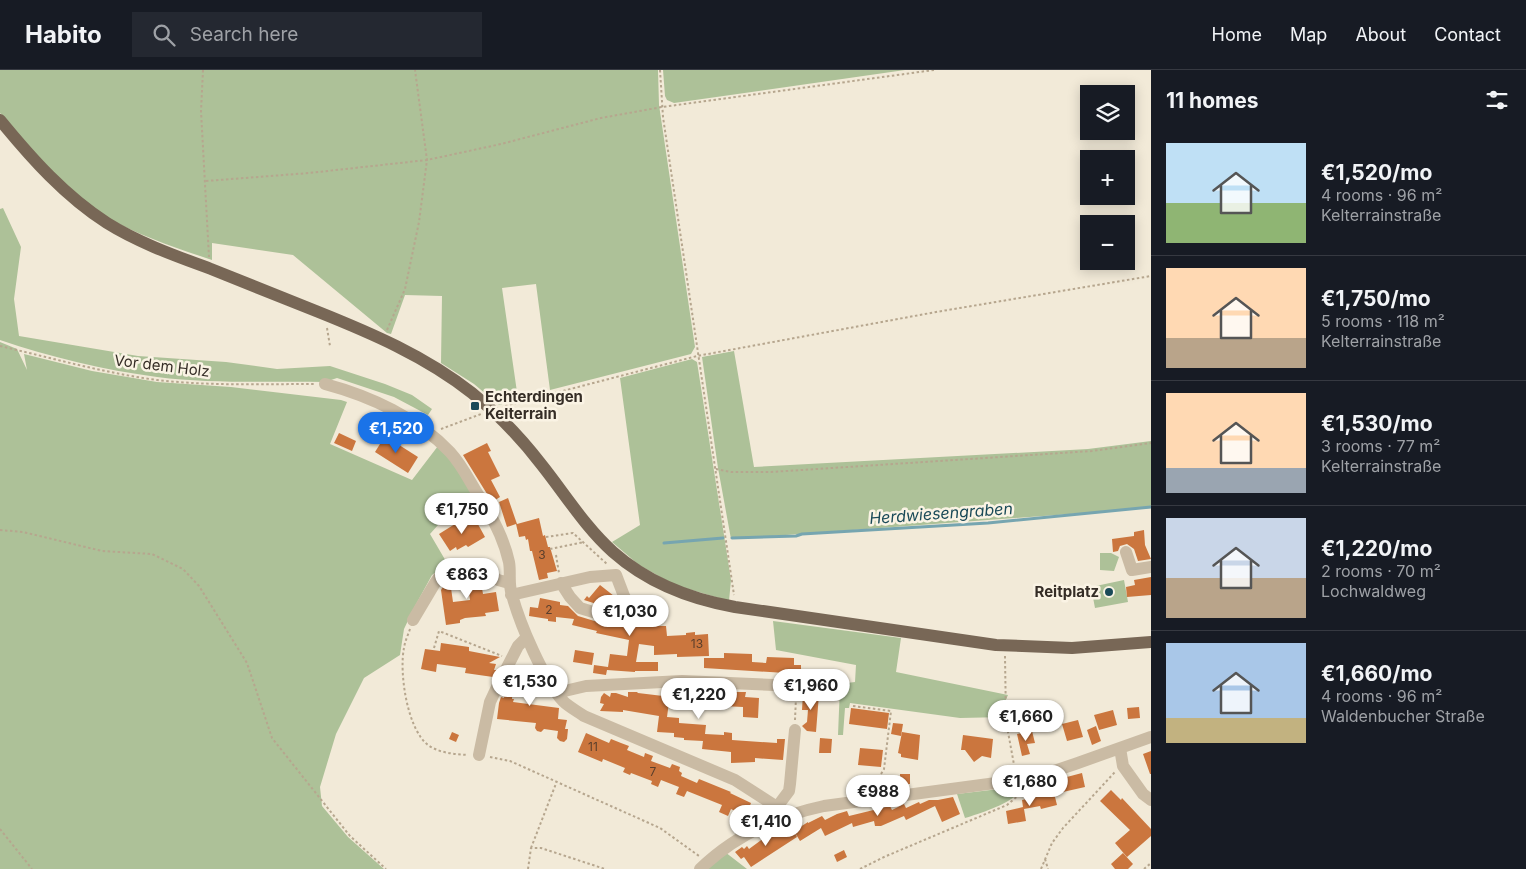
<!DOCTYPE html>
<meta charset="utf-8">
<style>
body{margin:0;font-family:Inter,sans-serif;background:#242831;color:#f1f3f6;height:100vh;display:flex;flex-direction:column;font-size:19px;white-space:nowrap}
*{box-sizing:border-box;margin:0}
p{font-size:16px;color:#9ea1a6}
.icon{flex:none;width:28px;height:28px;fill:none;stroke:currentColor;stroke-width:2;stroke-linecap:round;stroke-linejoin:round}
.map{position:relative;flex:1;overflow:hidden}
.details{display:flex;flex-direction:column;background:#171b24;width:375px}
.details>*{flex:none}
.fabs{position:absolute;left:1080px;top:15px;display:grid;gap:10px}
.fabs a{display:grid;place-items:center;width:55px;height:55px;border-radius:0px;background:#171b24;box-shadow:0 2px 12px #0003;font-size:25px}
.price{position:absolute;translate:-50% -42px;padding:0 11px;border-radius:18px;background:#fff;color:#222;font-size:16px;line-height:32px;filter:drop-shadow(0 1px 2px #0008)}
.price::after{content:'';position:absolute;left:50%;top:30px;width:15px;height:11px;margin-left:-8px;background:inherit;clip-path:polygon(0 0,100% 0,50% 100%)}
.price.active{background:#1a73e8;color:#fff}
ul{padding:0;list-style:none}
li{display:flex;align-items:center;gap:15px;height:125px;padding:0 15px}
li+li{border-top:1px solid #363941}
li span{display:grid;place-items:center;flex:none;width:140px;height:100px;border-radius:0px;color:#555}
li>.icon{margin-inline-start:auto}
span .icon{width:60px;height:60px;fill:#fffc;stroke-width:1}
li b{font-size:21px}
h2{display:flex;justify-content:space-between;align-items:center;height:60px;padding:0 15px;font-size:21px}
header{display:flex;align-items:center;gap:30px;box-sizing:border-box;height:70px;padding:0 25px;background:#171b24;border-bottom:1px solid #363941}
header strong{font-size:24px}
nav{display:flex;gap:28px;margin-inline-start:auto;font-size:18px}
.search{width:350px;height:45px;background:#242831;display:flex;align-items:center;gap:12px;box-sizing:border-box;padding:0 18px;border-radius:0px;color:#9ea1a6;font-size:19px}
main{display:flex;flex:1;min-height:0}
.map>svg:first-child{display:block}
.green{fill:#adc198}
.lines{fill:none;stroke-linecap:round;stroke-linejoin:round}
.stream{stroke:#76a5b0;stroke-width:3}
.building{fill:#cb763e;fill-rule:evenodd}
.path{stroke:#b6a68e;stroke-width:2;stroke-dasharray:2.5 2.5;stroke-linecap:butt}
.minor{stroke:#cabba4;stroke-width:12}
.major{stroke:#786756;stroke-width:12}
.poi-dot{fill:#1a4a58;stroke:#faf3e4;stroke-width:2}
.labels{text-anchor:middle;stroke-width:5;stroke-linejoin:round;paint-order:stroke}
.number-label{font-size:12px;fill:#5a3f2c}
.street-label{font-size:15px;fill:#352d26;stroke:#faf3e4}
.poi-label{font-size:15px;font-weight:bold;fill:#352d26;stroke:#faf3e4;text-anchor:start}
.water-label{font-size:16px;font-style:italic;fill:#1a4a58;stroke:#faf3e4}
</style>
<header>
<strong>Habito</strong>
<div class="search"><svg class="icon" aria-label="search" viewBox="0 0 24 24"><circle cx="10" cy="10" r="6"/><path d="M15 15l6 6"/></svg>Search here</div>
<nav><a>Home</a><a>Map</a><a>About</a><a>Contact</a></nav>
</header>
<main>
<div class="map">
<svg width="1151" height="799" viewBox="0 0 1151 799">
<rect width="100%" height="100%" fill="#f2ead8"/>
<path class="green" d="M0 0H658L659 35 695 277 691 284 550 320 536 214 502 218 518 329 499 335 474 314 441 293 442 226 405 225 391 264 387 263 293 185 212 173V190C176 178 140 166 106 147 64 122 31 80 0 43Z
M663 0H905L674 33 667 30 665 26Z
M3 138 21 177 14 229 19 266 138 286 226 292 277 299 330 296 385 314 412 325 432 339 428 345 394 327 337 308 325 312C269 311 212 314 157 307 104 300 50 287 0 270V139Z
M0 272 17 279 27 300 24 284 92 301 157 312 231 317 341 330 347 332 330 374 412 410 438 376 454 392 473 422 456 435 430 464 447 493 432 505 414 538 404 559 400 585 364 608 336 664 320 717 322 736 348 767 384 799H0Z
M734 281 754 397 1088 379 1151 371V438L731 469 718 398 702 287Z
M692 289 697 292 731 510 729 531 675 515 639 495 612 472 640 455 620 308Z
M1100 483H1111L1119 487 1114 501 1100 500Z
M1124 510 1128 532 1095 538 1091 517Z
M773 551 901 568 896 602 1008 625 1004 634 1005 647 960 648 850 633 849 638H845L843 665H838L840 616 847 613 855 612 856 595 776 580Z
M1024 716C1015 733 983 742 965 748L957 724Z
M725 782 747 799H704Z"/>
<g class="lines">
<path class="stream" d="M732 468 796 466 802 464 988 453 1151 437
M664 473 723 468"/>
</g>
<path class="building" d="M339 363 356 371 352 381 334 373Z
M385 366 418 387 408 403 375 382Z
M487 373 491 381 488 382 500 406 491 410 500 427 492 432 463 385Z
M508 428 517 454 539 448 543 466 545 465 548 477H550L557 501 547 503 548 508 539 510 532 481H530L528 469 526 470 525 466 519 467 516 454 507 457 499 432Z
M474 447 485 467 468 477 466 475 457 480 456 477 450 481 439 464 455 454 456 456 463 454Z
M1144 460 1145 475 1151 489 1138 491 1134 479 1127 474 1120 476 1118 481 1113 482 1112 469 1134 466V462Z
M473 506 480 507 483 524 496 522 499 541 485 543 486 546 465 548 460 550V553L446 555 441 520 446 512 451 509ZM468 515 470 530 453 532 451 518Z
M1151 507V525L1127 527 1126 517 1135 515 1134 510Z
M600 515 614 526 606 537 584 530 587 526 589 528Z
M540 528 560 532V535L568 536 578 546 614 557H618L624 553 622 540 629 543 650 540V556H666L667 566 686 565V563L695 562V565L708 564 709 586 677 587V584L654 585V576L639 574 636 592H658V601H635V602L607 600 606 605 593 603 594 595 608 597 610 584 627 586 629 570 596 563 597 561 572 555 574 549 556 547V552L548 551V549L529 546 530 537 538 538Z
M441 573 469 577V581L500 587 489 593 496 594 494 600H497L493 607 465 603 466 598 437 594 436 602 421 599 425 579 440 581Z
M575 580 594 583 592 595 573 592Z
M724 583 752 584V592L766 593 767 587 794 588V595H801V604L704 598V588H724Z
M517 596 532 597 534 600 531 615 513 613 512 629H514L513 632 559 638 558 649 567 650 565 659H568L567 669 564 672 560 671 557 668 558 661 544 659 541 662 537 661 535 658 536 653 497 649 499 633 501 627 504 628 505 619Z
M682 619 734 623V622H746L745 627 759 628 758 648 743 647V637L722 636V640H715L701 638V636L669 632 667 647 679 648V653L706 655 705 664 724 665V662L732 663V670L777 673V669H785L783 690 755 688V692L731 693V682L702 679 703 671 684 670V668L674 667V663L657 662 659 646 623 640V642L600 641 604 634 600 633 601 627 604 623 610 627 611 623H616L628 627V622H637L638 623 663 626 664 620Z
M803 623 819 624 816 662 807 661 802 656 807 652 808 640H802Z
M1139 637 1140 648 1128 649 1127 638Z
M851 638 889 643 887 659 849 654Z
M1113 640 1117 655 1099 660 1094 645Z
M1078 650 1083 667 1067 671 1062 654Z
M893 653 903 654 901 666 891 664Z
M1096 656 1101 671 1092 675 1087 660Z
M1032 661 1035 673 1027 674 1030 684 1022 686 1017 664Z
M452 662 459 665 456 672 449 669Z
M902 662 920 665 918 690 901 687V684L898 683Z
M586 663 609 673 611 669 621 673 629 676 627 680 644 687 645 683 653 686 651 691 670 698 672 694 680 697 679 701 682 703 681 706 697 713 699 709 731 722 730 723 751 733 749 738 753 740 749 748 731 739 728 746 719 742 722 735 687 721 684 727 676 724 679 717 661 710 658 717 651 714 652 711 631 703 630 705 623 702 625 698 603 689 602 692 578 682Z
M963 665 993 669 991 688 982 686 974 692 965 680H961Z
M820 668 832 669 831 683H819Z
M860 678 883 680 881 697 858 695Z
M1151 681V704H1150L1143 684Z
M1082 703 1085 717 1054 724 1052 714 1064 710 1063 708Z
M900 704H910V714H900Z
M1111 720 1121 730 1122 728 1151 759V766L1127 787 1115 773 1130 760 1100 731Z
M1054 723 1057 735 1041 739 1040 736 1024 739 1026 751 1008 754 1006 741 1023 737 1022 730Z
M953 727 960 744 942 752 935 736 906 750 904 746 881 756H875L874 751 853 757 852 753 825 766 821 758 800 771 794 761 808 752V753L822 746 825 750 837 744 847 741 849 746 890 736 892 740 904 734 906 738 919 732 920 734 929 730H938Z
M793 759 797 767 751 797 744 787 741 789 735 782 742 777 744 779 747 776 749 779 768 765 769 767 777 761 781 766Z
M844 780 847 787 837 792 834 785Z
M1123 783 1133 794 1128 799H1115L1111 794Z"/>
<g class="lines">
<path class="path" d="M203 0 201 41 209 187
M660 0 663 47 734 525
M206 111 309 103 427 90 501 74 601 48 662 37 934 0
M327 258 330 276
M387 260 405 219 419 152 427 90 415 0
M0 276C52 288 104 303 157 310 209 316 262 314 314 314
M505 336 697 286 936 242 1151 206
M441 359 481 344
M716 399 731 402H771L1092 381 1151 373
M457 449 476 439
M0 460 23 462 102 481 152 484 183 499 199 516 247 593 272 668 350 766 386 799
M546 467 573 463 608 495
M550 479 584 472
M556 485 559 503
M410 559C408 565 405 571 404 578 399 602 407 659 428 675 439 683 454 684 468 685
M434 578 439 561 502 586
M1005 586 1006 651 1015 700
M853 636 891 641 884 699 872 719
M795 650 796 627
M490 687 510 691 660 758 699 786
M0 759 32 799
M531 778 557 711
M1045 789 1048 799
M528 799 531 778H541L605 799
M860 799 884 787 1007 735 1025 720
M1041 799 1052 773 1063 758 1115 702
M1144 799 1151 793"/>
<path class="minor" d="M325 314C370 326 418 348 450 382 462 395 470 412 479 426 492 446 504 469 509 492 511 503 508 514 512 525 520 554 543 609 563 631 569 637 577 641 584 646L735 710 777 737 786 745
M1126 482 1132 500 1151 497
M561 513 570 527 580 538 616 549
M511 525 590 507 616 505 624 526 629 535
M413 550 435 513 440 506 449 501 458 498H482L498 510 509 513
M556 623 586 616 682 611 797 616
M1120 678 1123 696 1143 724 1151 730
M479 685 490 632 497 617 518 576 527 567
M777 737 789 721 790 714 795 660
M700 799C735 765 777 746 824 736L1033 708 1075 694 1151 667"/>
<path class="major" d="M0 50C32 89 65 126 107 153 139 173 176 186 211 199 246 213 281 227 316 241 371 263 425 286 472 323 498 344 521 368 541 394 565 424 585 457 613 482 648 513 690 529 735 537L996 575 1072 578 1151 572"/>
</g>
<g class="poi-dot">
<rect x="470" y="331" width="10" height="10" rx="2.5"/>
<circle cx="1109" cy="522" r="5"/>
</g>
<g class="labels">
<g class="number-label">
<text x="542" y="489">3</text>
<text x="549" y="544">2</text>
<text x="697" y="578">13</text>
<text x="593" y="681">11</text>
<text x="653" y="706">7</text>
</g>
<g class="street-label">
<text transform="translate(162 296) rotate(7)" y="5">Vor dem Holz</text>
</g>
<g class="poi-label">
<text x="485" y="332">Echterdingen<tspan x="485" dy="17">Kelterrain</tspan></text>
<text x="1099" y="527" text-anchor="end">Reitplatz</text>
</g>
<g class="water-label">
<text transform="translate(941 443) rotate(-4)" y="6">Herdwiesengraben</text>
</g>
</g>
</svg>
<div class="fabs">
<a><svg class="icon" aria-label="layers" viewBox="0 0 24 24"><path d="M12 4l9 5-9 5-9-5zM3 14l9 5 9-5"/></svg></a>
<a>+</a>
<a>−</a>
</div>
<b class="price active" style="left:396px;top:384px">€1,520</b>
<b class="price" style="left:462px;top:465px">€1,750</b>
<b class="price" style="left:467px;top:530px">€863</b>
<b class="price" style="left:630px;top:567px">€1,030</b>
<b class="price" style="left:530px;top:637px">€1,530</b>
<b class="price" style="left:811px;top:641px">€1,960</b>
<b class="price" style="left:699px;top:650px">€1,220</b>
<b class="price" style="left:1026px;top:672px">€1,660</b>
<b class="price" style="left:1030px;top:737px">€1,680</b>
<b class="price" style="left:878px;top:747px">€988</b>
<b class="price" style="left:766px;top:777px">€1,410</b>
</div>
<section class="details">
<h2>11 homes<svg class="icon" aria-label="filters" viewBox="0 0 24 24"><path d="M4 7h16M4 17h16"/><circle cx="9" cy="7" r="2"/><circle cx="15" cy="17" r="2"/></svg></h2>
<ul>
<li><span style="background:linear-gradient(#bfe0f5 60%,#8fb573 0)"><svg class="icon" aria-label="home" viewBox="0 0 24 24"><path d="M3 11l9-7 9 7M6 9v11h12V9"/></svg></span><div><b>€1,520/mo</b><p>4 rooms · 96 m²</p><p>Kelterrainstraße</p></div></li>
<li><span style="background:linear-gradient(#ffd9b3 70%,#b9a48a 0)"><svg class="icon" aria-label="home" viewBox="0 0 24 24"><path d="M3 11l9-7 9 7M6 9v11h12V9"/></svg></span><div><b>€1,750/mo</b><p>5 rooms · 118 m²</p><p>Kelterrainstraße</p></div></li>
<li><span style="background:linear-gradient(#ffd9b3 75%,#9aa5b1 0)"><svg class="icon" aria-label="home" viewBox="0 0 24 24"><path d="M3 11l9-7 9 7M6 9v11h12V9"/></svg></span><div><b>€1,530/mo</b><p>3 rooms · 77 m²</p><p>Kelterrainstraße</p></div></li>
<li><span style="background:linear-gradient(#c9d6e8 60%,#b9a48a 0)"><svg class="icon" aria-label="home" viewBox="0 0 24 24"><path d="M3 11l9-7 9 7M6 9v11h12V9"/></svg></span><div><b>€1,220/mo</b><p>2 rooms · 70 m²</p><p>Lochwaldweg</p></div></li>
<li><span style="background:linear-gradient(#a9c7e8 75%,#c2b280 0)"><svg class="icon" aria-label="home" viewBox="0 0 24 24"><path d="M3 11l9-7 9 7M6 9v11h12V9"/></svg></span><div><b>€1,660/mo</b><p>4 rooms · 96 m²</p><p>Waldenbucher Straße</p></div></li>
</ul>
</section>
</main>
